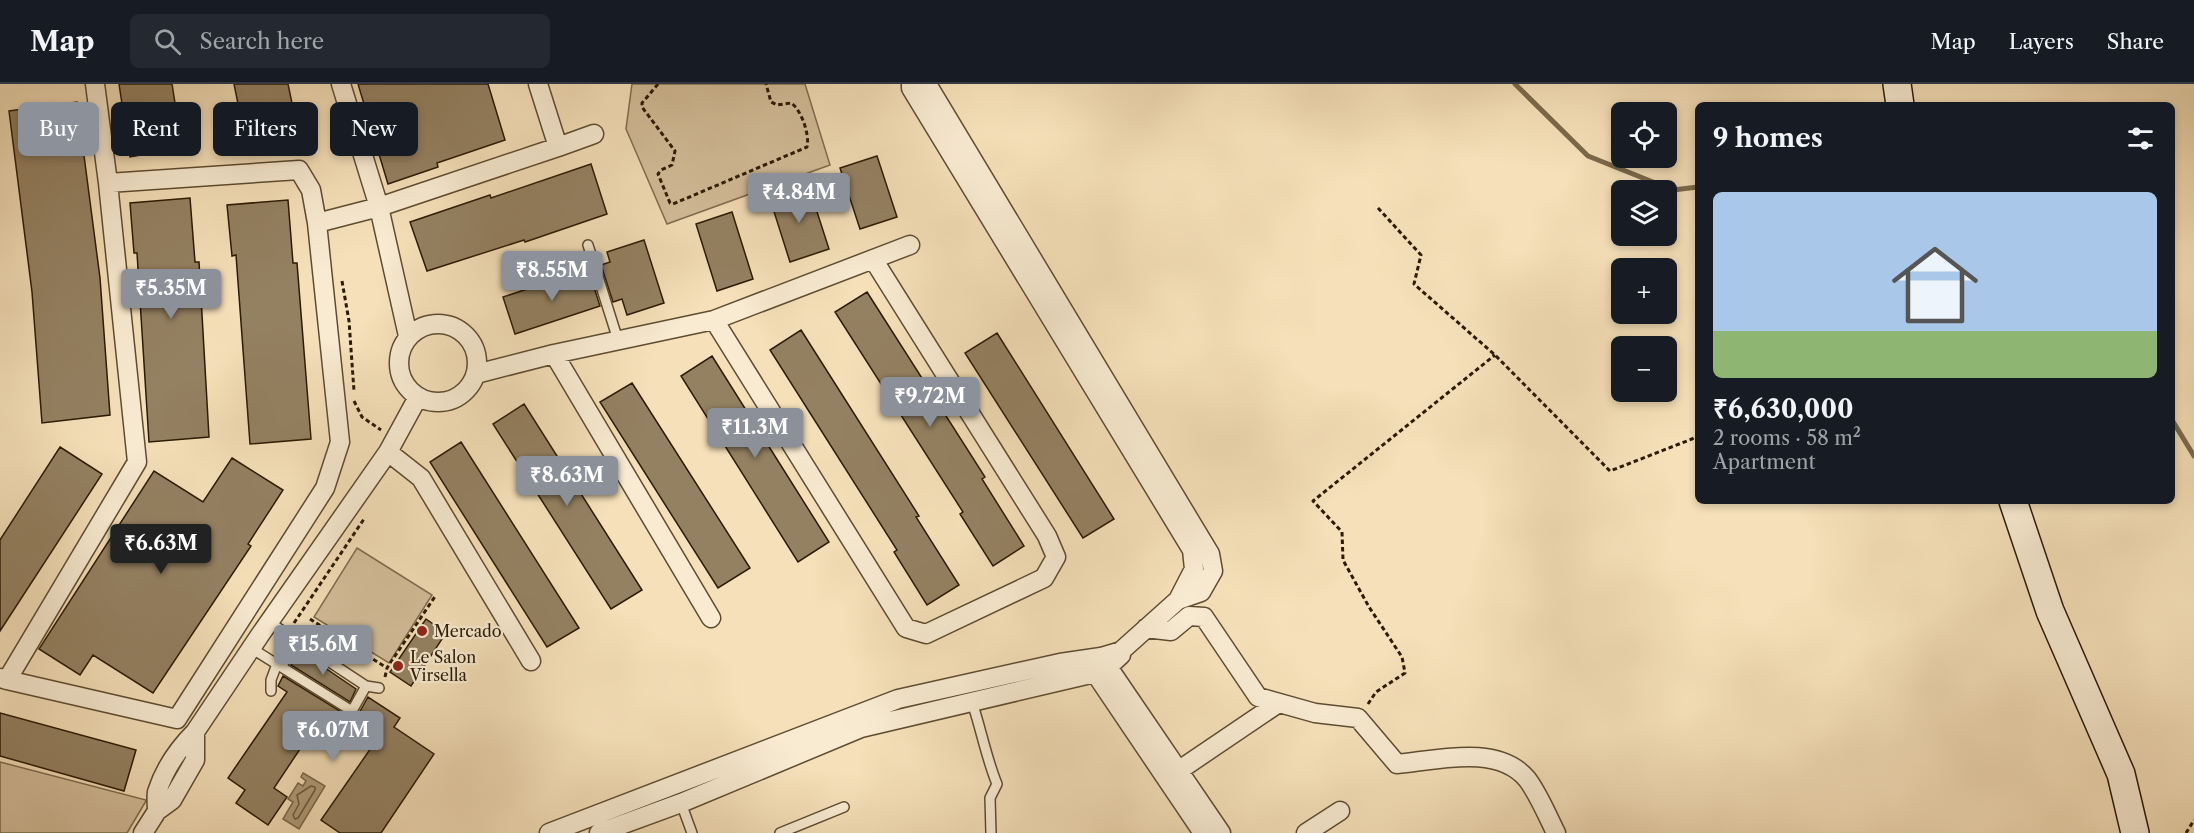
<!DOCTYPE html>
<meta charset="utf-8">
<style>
body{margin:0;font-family:"Libre Caslon Text",serif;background:#242831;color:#f1f3f6;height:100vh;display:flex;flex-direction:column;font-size:22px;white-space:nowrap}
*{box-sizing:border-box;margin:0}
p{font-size:20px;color:#9ea1a6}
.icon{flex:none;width:33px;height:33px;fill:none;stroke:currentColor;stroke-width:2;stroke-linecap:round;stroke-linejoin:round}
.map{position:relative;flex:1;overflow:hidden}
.panel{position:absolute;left:1695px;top:18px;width:480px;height:402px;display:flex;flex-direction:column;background:#171b24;border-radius:9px;box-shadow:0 3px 9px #0003}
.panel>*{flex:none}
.top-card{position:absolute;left:18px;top:18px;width:570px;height:54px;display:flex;gap:12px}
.tools{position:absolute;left:1611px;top:18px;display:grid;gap:12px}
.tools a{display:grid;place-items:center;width:66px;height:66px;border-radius:9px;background:#171b24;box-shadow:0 3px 9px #0003;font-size:30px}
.price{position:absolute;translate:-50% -51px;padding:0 14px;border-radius:6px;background:#8c9099;color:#fff;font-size:20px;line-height:39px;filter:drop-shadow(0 2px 3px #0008)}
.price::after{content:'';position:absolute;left:50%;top:36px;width:18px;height:14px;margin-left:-9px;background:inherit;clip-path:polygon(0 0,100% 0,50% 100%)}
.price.selected{background:#222;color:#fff}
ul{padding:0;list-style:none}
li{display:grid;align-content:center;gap:12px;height:318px;padding:0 18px}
li span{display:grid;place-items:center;height:186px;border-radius:9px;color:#555}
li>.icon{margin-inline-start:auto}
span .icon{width:108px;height:108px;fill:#fffc;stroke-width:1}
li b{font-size:26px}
h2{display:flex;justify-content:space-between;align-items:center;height:72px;padding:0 18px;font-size:26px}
.pill{padding:0 21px;border-radius:9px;background:#171b24;box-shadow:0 3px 9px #0003;font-size:21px;line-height:54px}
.pill.selected{background:#8c9099;color:#fff}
header{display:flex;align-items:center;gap:36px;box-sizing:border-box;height:84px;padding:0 30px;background:#171b24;border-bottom:2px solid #363941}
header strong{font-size:28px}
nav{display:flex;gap:33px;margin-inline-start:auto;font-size:21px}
.search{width:420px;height:54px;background:#242831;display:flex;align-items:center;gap:15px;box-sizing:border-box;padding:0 21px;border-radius:9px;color:#9ea1a6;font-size:22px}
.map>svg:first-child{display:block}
.green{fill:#d3be9a;stroke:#7f6c4f;stroke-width:1.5}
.water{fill:#b09d7b;stroke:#7b694b;stroke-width:1.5}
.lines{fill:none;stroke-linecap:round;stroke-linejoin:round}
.shore{stroke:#6e5c40;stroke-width:1.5}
.stream{stroke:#7b694b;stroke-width:5}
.building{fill:#948162;stroke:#2b1a04;stroke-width:1.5}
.lane-casing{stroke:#5e4c31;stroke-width:12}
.street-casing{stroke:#5e4c31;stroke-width:21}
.secondary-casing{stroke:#2b1a04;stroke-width:30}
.path{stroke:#2b1a04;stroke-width:3;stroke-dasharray:4.5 3;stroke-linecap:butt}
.lane{stroke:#f8ebd2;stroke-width:9}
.street{stroke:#f8ebd2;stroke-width:18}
.secondary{stroke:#f8ebd2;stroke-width:27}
.poi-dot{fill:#8f2418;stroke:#f8ebd2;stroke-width:2}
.labels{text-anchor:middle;stroke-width:4.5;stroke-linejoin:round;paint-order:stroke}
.poi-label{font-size:16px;fill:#2b1a04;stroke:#f8ebd2;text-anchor:start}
</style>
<header>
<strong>Map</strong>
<div class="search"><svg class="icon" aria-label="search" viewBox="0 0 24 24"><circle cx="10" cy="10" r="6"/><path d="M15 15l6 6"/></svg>Search here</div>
<nav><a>Map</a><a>Layers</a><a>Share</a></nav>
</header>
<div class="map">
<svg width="2194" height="749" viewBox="0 0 2194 749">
<rect width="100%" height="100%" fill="#f5e0b9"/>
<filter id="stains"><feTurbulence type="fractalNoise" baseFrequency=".00333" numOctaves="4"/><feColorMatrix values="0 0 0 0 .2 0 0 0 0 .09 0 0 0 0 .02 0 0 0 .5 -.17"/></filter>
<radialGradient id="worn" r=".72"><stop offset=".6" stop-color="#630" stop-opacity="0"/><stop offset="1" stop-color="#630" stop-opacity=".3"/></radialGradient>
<path class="green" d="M632 0H805L830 81 667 140 626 45Z
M357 464 432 511 389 579 314 533Z
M0 678 146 716V717L127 749H0Z"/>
<path class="water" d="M303 689 325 702 299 745 283 735 293 718 288 715 298 699 303 702 306 697 301 693Z"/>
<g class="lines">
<path class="shore" d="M311 702 315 703V706L298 734 295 735 293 731 299 720 297 711Z"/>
<path class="stream" d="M1515 0 1588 72 1673 106 1698 103
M2172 336 2194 372"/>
</g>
<path class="building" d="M119 0H172L182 64 130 73Z
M234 0H288L297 43 245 54Z
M358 0H488L505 56 437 79 438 83 388 100Z
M77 18 100 194 110 331 42 339 32 208 9 27Z
M877 72 897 133 860 145 840 84Z
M591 80 607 130 525 158 524 156 427 187 410 138 490 111 491 114Z
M809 103 829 165 790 178 770 115Z
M190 114 195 178H199L209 353 149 358 137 169H134L130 119Z
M288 116 293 179H297L311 355 250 360 236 171 232 172 227 121Z
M732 128 753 195 717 207 696 140Z
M644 156 664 219 627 231 622 215 613 218 601 181 610 178 607 168Z
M588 185 600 222 515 250 503 213Z
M867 208 985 393 982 395 1024 462 993 482 960 430 963 428 835 228Z
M801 246 919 432 916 433 959 501 927 521 894 468 897 466 770 266Z
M997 249 1114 435 1083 454 965 269Z
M712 272 829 458 798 478 681 292Z
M632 299 750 484 718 504 600 318Z
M524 320 642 506 611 525 493 340Z
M461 358 579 544 547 563 430 378Z
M60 363 102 390 0 547V456Z
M232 374 283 406 248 460 251 462 153 609 93 571 80 591 39 565 154 387 203 418Z
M426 535 446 549 411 602 390 588Z
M300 567 356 605 350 618 291 581Z
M283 592 351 634 358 631 368 613 400 634 394 643 434 670 381 749H340L321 736 371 664 318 629 295 662 300 665 274 704 287 713 268 741 236 719 245 706 228 694 287 608 278 602Z
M0 629 136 666 124 707 0 672Z"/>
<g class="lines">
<defs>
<path id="lane" d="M588 161 618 256
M251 564 352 627 366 602 269 538
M281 583 298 556
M366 602 379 604
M271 607V596L277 580
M972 618C981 645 986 673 997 700L990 714 991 749
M681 719 692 749
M780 749 844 723"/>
<path id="street" d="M95 0 108 99
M341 0 379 123 408 252
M911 0V4L1192 466 1194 485 1178 516
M558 63 594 50
M317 139 379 123 558 63 538 0
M714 236 906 544 926 550 1044 494 1056 473 1047 452 873 175
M399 279a39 39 0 1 1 78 0a39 39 0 1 1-78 0Z
M554 270 711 534
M476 290 554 270 714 236 910 161
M388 368 421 394 531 577
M1146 544 1171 547 1189 532 1204 533 1258 613 1315 629 1358 634 1397 680C1438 676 1498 660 1527 695 1538 709 1548 733 1556 749
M1108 583 1221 749
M1095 589 1203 749
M0 594 7 596 177 635 325 404 340 358 317 139 311 106 299 86 108 99 137 378 7 596
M195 648 260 551 388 368 418 313
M195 648V676L172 716 157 727C157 721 156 714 157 708 164 686 179 664 195 648Z
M1178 687 1277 620
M143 749 157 727
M549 749 898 615 1060 579 1101 573 1121 567
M599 749 681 719 861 644 1095 589 1108 583 1121 571V567L1178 516 1201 508 1213 487 1210 470 927 0
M1306 749 1340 727"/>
<path id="secondary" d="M1897 0 1900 21
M2013 417 2050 527 2121 690 2135 749"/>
</defs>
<use href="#lane" class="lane-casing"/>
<use href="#street" class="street-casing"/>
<use href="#secondary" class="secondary-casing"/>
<path class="path" d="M658 0 642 19V23L675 67 672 81 661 86 658 90 670 119 673 120 807 63C810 51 801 25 791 19L777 21 771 18 766 0
M1378 124 1421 171 1414 200 1495 271 1610 387 1692 355 1698 351
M342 197 349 237 354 307
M354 317 362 333 381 346
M310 535 387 584
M294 539 364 435
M385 593 387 584 436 511
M1368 620 1376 608 1405 589 1402 573 1369 523 1343 476 1342 448 1313 417 1495 271
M2186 749 2194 736"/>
<use href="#lane" class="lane"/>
<use href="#street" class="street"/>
<use href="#secondary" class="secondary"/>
</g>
<g class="poi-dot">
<circle cx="422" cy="547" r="6"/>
<circle cx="398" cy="582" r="6"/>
</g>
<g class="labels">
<g class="poi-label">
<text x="434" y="553">Mercado</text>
<text x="410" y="579">Le Salon<tspan x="410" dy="18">Virsella</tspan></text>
</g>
</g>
<rect width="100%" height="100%" filter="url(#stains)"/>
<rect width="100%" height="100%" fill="url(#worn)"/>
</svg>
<div class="tools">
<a><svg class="icon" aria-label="locate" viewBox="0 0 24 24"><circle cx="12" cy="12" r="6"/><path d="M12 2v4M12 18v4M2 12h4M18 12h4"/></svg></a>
<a><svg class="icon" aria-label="layers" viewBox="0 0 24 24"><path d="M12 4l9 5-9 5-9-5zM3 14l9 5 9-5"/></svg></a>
<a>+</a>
<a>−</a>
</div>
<b class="price" style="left:799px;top:140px">₹4.84M</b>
<b class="price" style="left:552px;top:218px">₹8.55M</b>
<b class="price" style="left:171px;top:236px">₹5.35M</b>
<b class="price" style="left:930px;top:344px">₹9.72M</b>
<b class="price" style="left:755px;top:375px">₹11.3M</b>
<b class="price" style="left:567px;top:423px">₹8.63M</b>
<b class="price selected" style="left:161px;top:491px">₹6.63M</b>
<b class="price" style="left:323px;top:592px">₹15.6M</b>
<b class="price" style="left:333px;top:678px">₹6.07M</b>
<div class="top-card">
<a class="pill selected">Buy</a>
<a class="pill">Rent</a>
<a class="pill">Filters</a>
<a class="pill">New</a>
</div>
<section class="panel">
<h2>9 homes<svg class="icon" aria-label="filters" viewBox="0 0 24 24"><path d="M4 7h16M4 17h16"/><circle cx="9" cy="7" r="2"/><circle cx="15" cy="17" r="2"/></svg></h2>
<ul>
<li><span style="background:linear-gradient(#a9c7e8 75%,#8fb573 0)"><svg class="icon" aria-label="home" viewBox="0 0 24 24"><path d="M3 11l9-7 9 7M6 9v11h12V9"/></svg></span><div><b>₹6,630,000</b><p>2 rooms · 58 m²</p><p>Apartment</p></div></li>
</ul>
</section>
</div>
